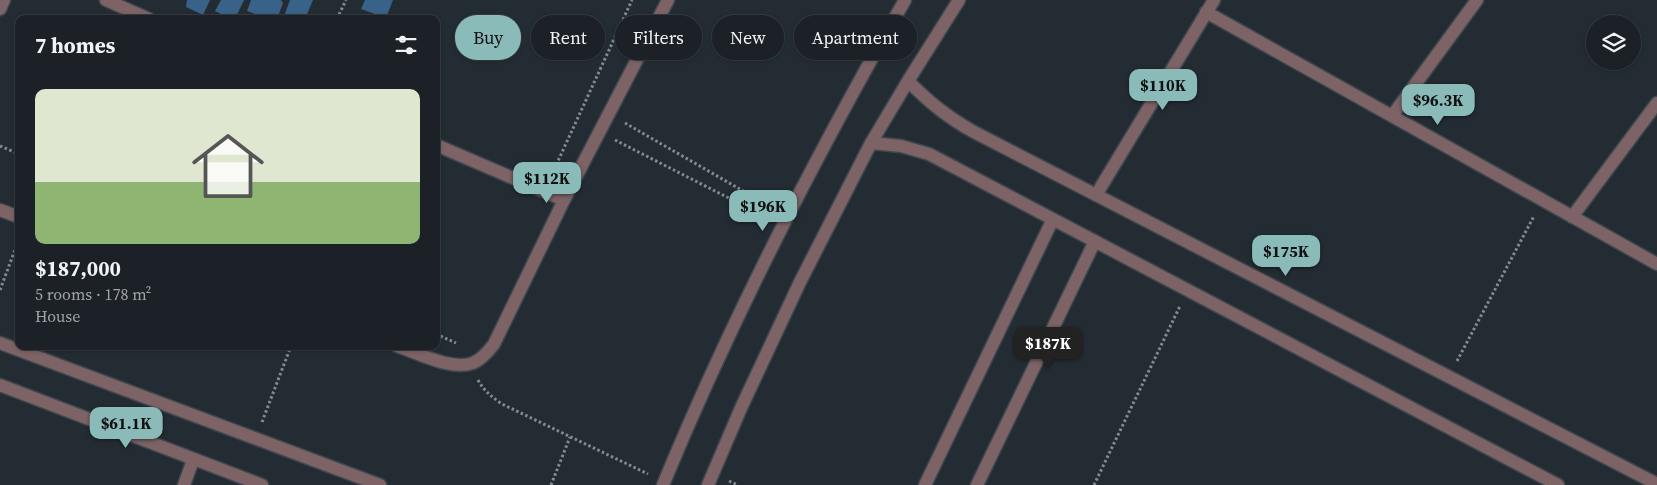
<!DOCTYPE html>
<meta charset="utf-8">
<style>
body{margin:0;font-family:"Source Serif 4",serif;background:#24292e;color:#f1f3f6;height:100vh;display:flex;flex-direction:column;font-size:19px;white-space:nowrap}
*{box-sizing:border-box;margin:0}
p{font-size:16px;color:#a0a3a7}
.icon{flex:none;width:28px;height:28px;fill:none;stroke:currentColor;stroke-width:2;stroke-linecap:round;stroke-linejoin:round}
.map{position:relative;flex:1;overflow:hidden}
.side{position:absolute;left:15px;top:15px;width:425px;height:335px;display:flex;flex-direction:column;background:#1b2126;border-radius:10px;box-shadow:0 1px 4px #0004,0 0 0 1px #393e43}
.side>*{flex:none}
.hud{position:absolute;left:455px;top:15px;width:475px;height:45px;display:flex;gap:10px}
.tools{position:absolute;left:1586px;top:15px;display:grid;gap:10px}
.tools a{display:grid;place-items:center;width:55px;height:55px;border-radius:50%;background:#1b2126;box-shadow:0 1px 4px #0004,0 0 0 1px #393e43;font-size:25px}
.price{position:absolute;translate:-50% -42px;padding:0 11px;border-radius:10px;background:#8bbbb9;color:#111;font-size:16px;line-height:32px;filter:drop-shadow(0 1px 2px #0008)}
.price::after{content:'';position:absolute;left:50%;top:30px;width:15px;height:11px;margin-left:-8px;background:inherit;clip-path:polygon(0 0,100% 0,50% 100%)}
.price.selected{background:#222;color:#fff}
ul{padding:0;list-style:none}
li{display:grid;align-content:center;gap:10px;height:265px;padding:0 20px}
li+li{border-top:1px solid #393e43}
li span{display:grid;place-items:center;height:155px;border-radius:10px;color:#555}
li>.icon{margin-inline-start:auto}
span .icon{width:90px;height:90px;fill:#fffc;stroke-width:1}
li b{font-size:21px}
h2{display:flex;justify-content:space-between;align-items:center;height:60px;padding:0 20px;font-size:21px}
.chip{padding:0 18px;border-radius:22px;background:#1b2126;box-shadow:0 1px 4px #0004,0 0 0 1px #393e43;font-size:18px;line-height:45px}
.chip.selected{background:#8bbbb9;color:#111}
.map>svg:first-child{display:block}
.building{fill:#386287}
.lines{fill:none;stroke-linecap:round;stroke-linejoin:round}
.minor-casing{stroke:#3f474e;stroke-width:15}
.path{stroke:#838a90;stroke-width:3;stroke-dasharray:2.5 2.5;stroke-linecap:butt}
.minor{stroke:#7d6366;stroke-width:12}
</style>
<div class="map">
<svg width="1657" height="485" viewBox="0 0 1657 485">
<rect width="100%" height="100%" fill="#242c33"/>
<path class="building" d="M187 0H210L203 15 186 7Z
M221 0H244L235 19H231L215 11Z
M251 0H281L283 3 277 19H253L255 14 247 11Z
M290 0H313L305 19H283Z
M365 0H393L386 18 361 9Z"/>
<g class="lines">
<defs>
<path id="minor" d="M106 0 149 19
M0 9 4 0
M1206 12 1657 264
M908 81C929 102 947 117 974 132L1657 484
M1392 116 1477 0
M871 143 901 146 929 154 1558 485
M436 145 564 200
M1096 195 1214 0
M0 210 19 217
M1572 217 1657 103
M0 343 380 485
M397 346C418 353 452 371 473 363 482 359 488 352 494 344L564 200 668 0
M0 385 262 485
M184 485 193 460
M663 485C732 318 815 157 905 0
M708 485 741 408 800 282 871 143 908 81 959 0
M925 485 1053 219
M977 485 1095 241"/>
</defs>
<use href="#minor" class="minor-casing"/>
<path class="path" d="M337 19 346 0
M625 123 771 207
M615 140 766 217
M0 146 19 154
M552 174 632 0
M0 290 19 239
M436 334 456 343
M1457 361 1534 216
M478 380C484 391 492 397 502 404L648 474
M262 422 291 346
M729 481 738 485
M551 485 570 437
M1094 485 1180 306"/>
<use href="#minor" class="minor"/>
</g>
</svg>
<div class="tools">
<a><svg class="icon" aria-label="layers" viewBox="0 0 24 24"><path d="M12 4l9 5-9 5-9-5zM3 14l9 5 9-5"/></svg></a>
</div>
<b class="price" style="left:1163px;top:111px">$110K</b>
<b class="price" style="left:1438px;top:126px">$96.3K</b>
<b class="price" style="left:547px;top:204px">$112K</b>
<b class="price" style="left:763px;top:232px">$196K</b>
<b class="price" style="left:1286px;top:277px">$175K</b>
<b class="price selected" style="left:1048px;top:369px">$187K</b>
<b class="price" style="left:126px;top:449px">$61.1K</b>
<div class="hud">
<a class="chip selected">Buy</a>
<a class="chip">Rent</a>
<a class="chip">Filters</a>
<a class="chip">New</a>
<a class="chip">Apartment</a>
</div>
<section class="side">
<h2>7 homes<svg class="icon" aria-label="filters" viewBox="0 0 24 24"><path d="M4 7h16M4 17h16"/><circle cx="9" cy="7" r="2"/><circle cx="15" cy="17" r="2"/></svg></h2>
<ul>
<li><span style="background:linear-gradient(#dfe7d0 60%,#8fb573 0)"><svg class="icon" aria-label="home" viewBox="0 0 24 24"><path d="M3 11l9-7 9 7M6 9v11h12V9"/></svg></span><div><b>$187,000</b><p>5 rooms · 178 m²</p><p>House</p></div></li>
</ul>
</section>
</div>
